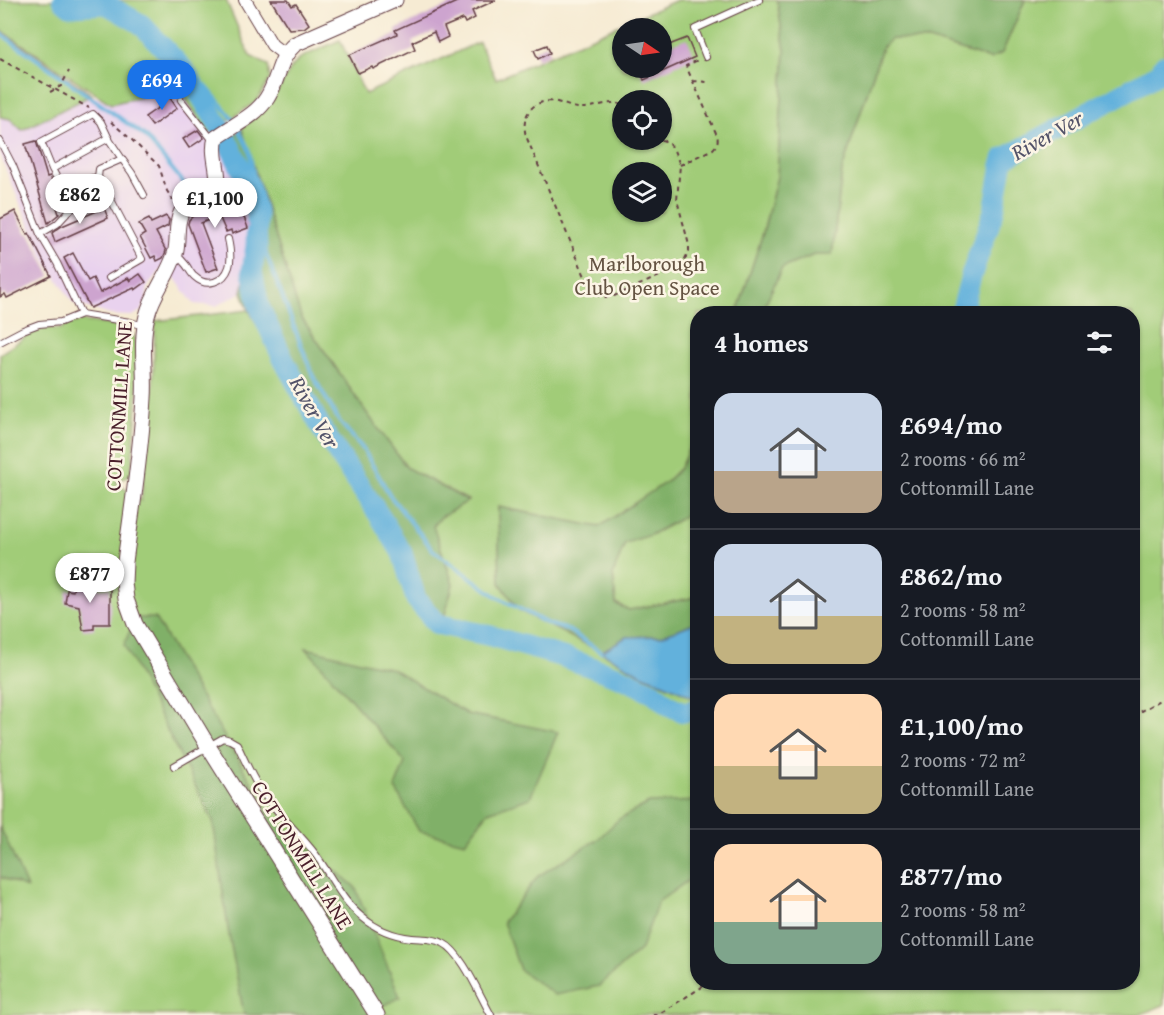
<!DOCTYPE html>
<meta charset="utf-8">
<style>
body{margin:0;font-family:"Gentium Book Plus",serif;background:#242831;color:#f1f3f6;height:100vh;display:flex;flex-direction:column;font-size:22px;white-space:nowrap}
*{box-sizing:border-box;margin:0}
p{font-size:20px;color:#9ea1a6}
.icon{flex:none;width:33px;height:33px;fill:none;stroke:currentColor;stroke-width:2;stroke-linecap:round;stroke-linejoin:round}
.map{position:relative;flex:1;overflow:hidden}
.panel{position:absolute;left:690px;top:306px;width:450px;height:684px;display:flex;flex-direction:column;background:#171b24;border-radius:24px;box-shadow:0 2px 4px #0004}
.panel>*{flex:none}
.needle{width:39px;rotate:103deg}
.fabs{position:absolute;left:612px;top:18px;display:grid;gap:12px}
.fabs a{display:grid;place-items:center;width:60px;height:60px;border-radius:50%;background:#171b24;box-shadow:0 2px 4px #0004;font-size:30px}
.price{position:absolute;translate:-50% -51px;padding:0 14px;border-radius:21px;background:#fff;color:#222;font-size:20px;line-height:39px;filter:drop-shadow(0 2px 3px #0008)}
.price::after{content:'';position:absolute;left:50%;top:36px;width:18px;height:14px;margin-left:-9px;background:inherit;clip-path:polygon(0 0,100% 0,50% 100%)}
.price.selected{background:#1a73e8;color:#fff}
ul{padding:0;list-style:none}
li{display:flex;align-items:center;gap:18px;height:150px;padding:0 24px}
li+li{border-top:2px solid #363941}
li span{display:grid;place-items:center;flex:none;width:168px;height:120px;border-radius:18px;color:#555}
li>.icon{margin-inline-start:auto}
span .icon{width:72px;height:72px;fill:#fffc;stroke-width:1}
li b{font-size:26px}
h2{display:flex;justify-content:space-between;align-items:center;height:72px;padding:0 24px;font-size:26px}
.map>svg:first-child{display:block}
.built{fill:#e9d2ee}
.green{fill:#a1cc78;stroke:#767652;stroke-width:1.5;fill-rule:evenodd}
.forest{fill:#80b068;stroke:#65684a;stroke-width:1.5}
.water{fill:#62b1dc;stroke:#566884;stroke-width:1.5}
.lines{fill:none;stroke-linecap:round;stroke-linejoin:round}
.stream{stroke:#62b1dc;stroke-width:4}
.river{stroke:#62b1dc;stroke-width:21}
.building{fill:#cda4cf}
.service-casing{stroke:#643e44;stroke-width:8}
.minor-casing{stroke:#643e44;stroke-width:14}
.tertiary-casing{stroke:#643e44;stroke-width:17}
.path{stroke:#643e44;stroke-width:2;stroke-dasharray:4.5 4.5;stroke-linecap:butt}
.service{stroke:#fff;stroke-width:6}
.minor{stroke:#fff;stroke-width:12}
.tertiary{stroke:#fff;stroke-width:15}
.labels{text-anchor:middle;stroke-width:5;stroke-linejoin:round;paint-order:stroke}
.park-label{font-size:21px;fill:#645342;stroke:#fcf5e5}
.street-label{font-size:21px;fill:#4a1f2b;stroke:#fcf5e5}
.water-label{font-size:22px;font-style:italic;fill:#525269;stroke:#fcf5e5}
</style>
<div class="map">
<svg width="1164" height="1015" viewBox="0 0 1164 1015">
<rect width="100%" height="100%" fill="#fcf5e5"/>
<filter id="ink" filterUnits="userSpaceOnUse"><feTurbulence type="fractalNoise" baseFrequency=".0167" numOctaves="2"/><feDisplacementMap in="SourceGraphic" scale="12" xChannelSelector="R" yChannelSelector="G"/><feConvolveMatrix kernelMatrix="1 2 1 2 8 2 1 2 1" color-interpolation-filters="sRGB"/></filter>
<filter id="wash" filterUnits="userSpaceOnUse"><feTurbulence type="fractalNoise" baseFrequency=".008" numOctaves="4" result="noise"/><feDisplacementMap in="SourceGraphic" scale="24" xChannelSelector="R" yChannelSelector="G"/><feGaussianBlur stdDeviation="1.35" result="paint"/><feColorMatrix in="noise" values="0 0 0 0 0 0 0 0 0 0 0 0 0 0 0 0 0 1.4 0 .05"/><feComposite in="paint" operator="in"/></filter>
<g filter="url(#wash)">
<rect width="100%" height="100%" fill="#f6ebd3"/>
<path class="built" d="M179 88 208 134 227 146 244 182 253 216 252 249 242 292 216 306 194 304 165 265 148 286 146 301 141 311 132 316 111 315 73 303 43 257 0 156V117L10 119 22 130 92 95 112 104Z"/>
<path class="green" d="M0 0H226L250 56 268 65 270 79 257 101 208 134 179 88 111 104 0 29Z
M677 0H777L785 51 777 177 763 233 737 313 698 314 697 431 680 468 666 482 599 527 498 507 500 583 520 611 613 658 639 673 694 697 697 696 698 982H1132V314L761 313 782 268 814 255 832 254 842 170 882 47 892 39 929 40 990 59 1002 53 1025 0H1164V1005L1139 1015H0V354L33 332 47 328 63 329V326C82 319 84 321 104 324 114 326 127 326 133 335 145 351 133 450 131 474L116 482 141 501 153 388 155 321 249 310 303 406 396 552 413 600 440 632 453 584 433 526 441 517 468 500 407 468 366 412 301 317 242 129 275 95 292 67 300 58 340 40 365 94 479 42 496 79ZM622 28H662V68H622ZM622 100H662V140H622ZM622 172H662V212H622Z
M0 30 92 95 22 130 10 119 0 117Z
M697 502V597L629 610 616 603 613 574 625 543 650 535 684 517Z"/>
<path class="forest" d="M777 0H1025L1002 53 990 59 929 40 892 39 882 47 842 170 832 255H814L782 268 761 313H737L763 233 777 177 785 51Z
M242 129 301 317 366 412 407 468 468 501 441 517 433 526 453 584 440 633 413 600 396 552 303 406 249 310 242 292 252 249 253 216 244 182 227 146 228 139Z
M697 431V502L684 517 650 535 625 543 613 574 616 604 629 610 697 597V622L661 636 626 637 601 652 520 611 500 583 498 507 599 527 666 482 680 468Z
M135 618H155L271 816 355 887 400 997 367 1015H244L228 929 213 821 124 645Z
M306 648 393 669 467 714 558 732 530 798 488 812 465 842 419 831 395 788 405 762Z
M697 801V874L658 902 641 949 599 986 555 995 520 970 503 922 538 876 598 839 619 819 649 803Z
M0 826 27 888 0 877Z"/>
<path class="water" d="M697 622V696L694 697 639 673 601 652 626 637 661 636Z"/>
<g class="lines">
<path class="stream" d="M0 33 145 136 192 193
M185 71 205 85 233 119
M238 128 249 150 265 236 266 254 313 376 339 421 363 449 391 497 433 550 496 596 548 624 568 630 601 652"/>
<path class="river" d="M63 0 70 6 106 4 141 24 185 71 223 132 248 183 257 215 256 246 252 271 259 306 284 361 323 431 381 518 402 553 416 599 437 624 491 636 566 658 622 678 654 693 668 705 683 712 698 710
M961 314 971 276 994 211 1003 159 1160 73 1164 65"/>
</g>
<g id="blocks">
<path class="building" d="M271 0H288L292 6 296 4 309 24 304 28 289 29Z
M461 0H496L472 11 475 18 465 23 463 19 444 27 448 37 438 42 434 32 412 42 415 49 373 69 372 67 358 73 349 55 397 34 395 30Z
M662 27 669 45 687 38 695 57 644 80 639 68H662Z
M547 45 550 53 538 59 534 50Z
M168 95 177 108 152 126 145 117 162 105 159 102Z
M198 130 204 138 189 148 183 139Z
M36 141 47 177 50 176 51 178 53 185 50 186 59 214 48 223 25 144Z
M230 199 236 214 242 212 248 228 232 234 231 230 226 232 219 216 201 223 218 268 206 272 188 224 189 220 193 216 212 209 221 202Z
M104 208 108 218 55 242 52 233 62 226Z
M15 211 27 234 29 233 51 276 7 298 5 294 0 297V219Z
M166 216 169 220 168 226 156 232 166 251 163 258 157 261 155 256 151 258 140 237 145 234 139 224 149 219 151 223Z
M73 253 88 281 93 278 100 293 128 278 130 281 140 274 146 282 135 290 134 288 90 308 64 258Z
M75 578 89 581 88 586 99 588H110V624H94V629L83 630 79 606 65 603 67 590 73 591Z"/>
</g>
</g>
<g filter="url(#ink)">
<use href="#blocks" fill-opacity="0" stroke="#643e44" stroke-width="1.5"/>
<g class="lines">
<defs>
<path id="service" d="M706 57 695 29 759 0
M181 100 214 142
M0 141 13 166 40 234 57 263 81 314
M52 169 109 138
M106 190 142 259 109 278
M65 193 52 169 41 142 93 114 101 122 110 141 122 159
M69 211 65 193 86 180 98 177
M40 234 57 224 69 211 89 197 106 190 98 177 99 169 122 159 132 173 144 195
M176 255C180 258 183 261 186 265 189 269 191 274 195 277 207 288 224 282 229 267 232 258 230 248 228 239
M0 342 23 330 39 324 61 322 81 314 130 322 144 326
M174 766 223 738 230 740 237 744C244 759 251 775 260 789 276 813 299 832 316 855 331 876 342 901 362 917 376 929 394 936 412 938 422 939 434 938 443 943 462 952 480 996 491 1015"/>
<path id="minor" d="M245 0 272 45 285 55"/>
<path id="tertiary" d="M377 1015 208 746 135 624 126 599 124 583 125 562C132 508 141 453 144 398 146 371 140 343 147 316 152 294 168 276 175 254 179 241 175 225 181 213 188 201 209 207 215 193 223 175 210 156 216 138 233 125 255 117 267 98 279 80 278 58 295 44L395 0"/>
</defs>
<use href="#service" class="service-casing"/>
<use href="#minor" class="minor-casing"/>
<use href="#tertiary" class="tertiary-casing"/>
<path class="path" d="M0 59 89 108
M693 81 708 82
M50 92 61 86 69 71
M622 105C608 99 595 109 580 108 572 108 565 104 557 102 534 97 520 115 526 136L589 286C595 296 603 299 614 296L676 269 684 261 689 251V245L677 200 680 165 673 148 668 142 662 140H648
M111 122 132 140 159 166 167 191 173 200
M680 165 713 149C718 144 719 139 716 133L686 66 698 60
M1132 716 1164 698
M653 1015 659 1014 710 982"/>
<use href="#service" class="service"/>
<use href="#minor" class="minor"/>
<use href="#tertiary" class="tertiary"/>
</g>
</g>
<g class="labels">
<g class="park-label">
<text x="647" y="271">Marlborough<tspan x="647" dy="24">Club Open Space</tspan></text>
</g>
<g class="street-label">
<text transform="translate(119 406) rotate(-86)" y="7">COTTONMILL LANE</text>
<text transform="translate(302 855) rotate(58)" y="7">COTTONMILL LANE</text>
</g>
<g class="water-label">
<text transform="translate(1047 135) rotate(-29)" y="8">River Ver</text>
<text transform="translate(315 412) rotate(61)" y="8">River Ver</text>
</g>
</g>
</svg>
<div class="fabs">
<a><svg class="needle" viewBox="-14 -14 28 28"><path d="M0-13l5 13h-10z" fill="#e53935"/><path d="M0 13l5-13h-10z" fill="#9ea1a6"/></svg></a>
<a><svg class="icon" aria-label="locate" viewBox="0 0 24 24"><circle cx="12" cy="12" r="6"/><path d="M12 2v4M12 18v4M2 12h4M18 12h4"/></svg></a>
<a><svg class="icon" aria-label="layers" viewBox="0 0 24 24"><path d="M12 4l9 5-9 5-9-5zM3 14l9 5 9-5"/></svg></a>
</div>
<b class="price selected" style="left:162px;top:111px">£694</b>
<b class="price" style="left:80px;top:225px">£862</b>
<b class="price" style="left:215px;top:229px">£1,100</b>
<b class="price" style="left:90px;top:604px">£877</b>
<section class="panel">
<h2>4 homes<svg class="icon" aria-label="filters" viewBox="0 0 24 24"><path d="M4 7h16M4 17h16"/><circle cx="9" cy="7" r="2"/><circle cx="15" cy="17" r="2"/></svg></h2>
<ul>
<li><span style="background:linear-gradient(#c9d6e8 65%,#b9a48a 0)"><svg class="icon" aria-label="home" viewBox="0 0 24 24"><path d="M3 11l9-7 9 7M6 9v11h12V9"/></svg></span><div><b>£694/mo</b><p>2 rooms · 66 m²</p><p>Cottonmill Lane</p></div></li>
<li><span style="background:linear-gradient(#c9d6e8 60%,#c2b280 0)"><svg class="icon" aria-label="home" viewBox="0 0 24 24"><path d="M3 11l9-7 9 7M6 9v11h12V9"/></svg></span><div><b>£862/mo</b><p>2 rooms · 58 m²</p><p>Cottonmill Lane</p></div></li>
<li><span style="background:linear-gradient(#ffd9b3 60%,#c2b280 0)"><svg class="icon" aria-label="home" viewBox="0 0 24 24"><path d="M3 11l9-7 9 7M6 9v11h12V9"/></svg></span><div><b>£1,100/mo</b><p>2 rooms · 72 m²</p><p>Cottonmill Lane</p></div></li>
<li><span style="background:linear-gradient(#ffd9b3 65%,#7fa58c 0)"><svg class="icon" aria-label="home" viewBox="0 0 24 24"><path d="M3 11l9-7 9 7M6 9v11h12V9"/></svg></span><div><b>£877/mo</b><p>2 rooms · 58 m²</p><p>Cottonmill Lane</p></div></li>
</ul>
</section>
</div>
